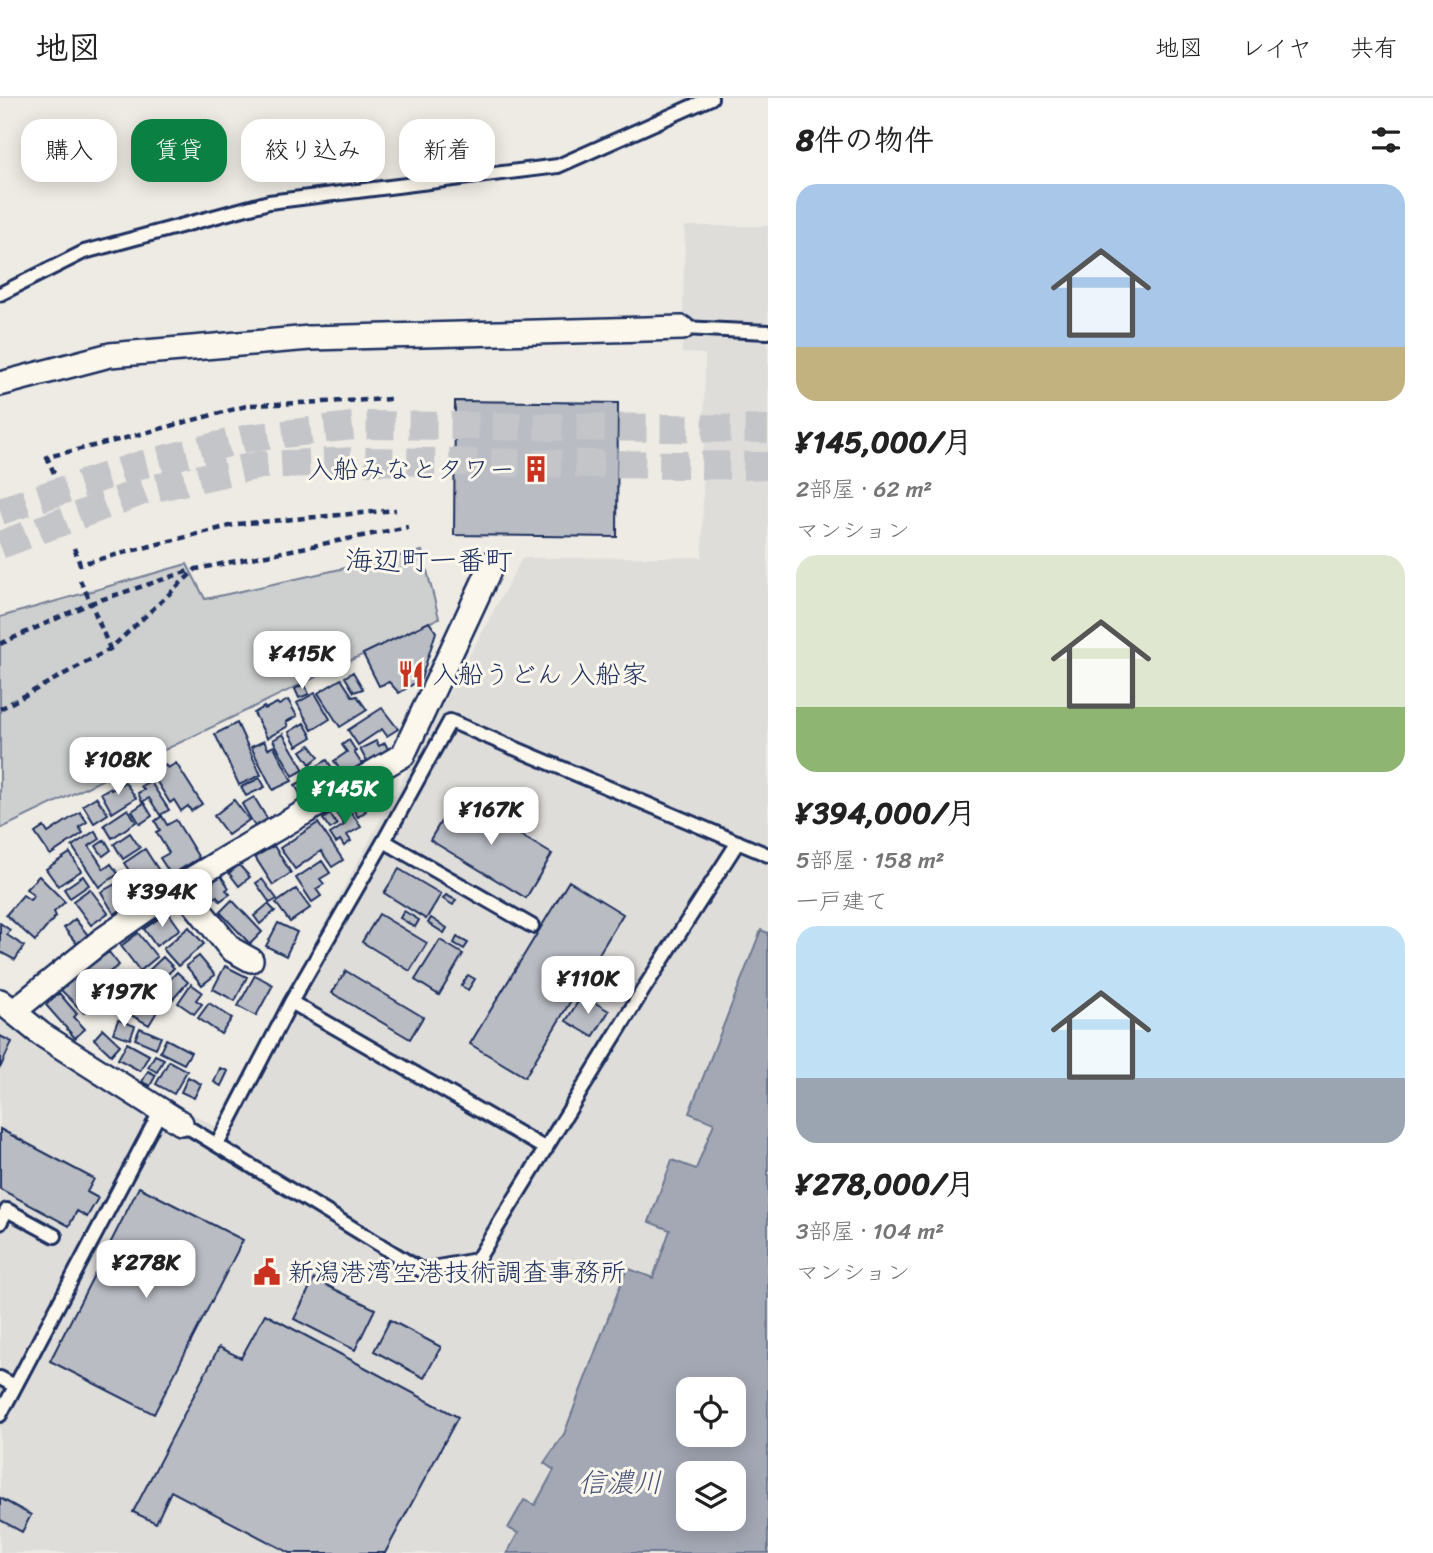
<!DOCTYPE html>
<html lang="ja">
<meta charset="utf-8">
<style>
body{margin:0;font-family:Sriracha,"Klee One",sans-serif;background:#f2f2f2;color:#222;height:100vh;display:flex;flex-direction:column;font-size:26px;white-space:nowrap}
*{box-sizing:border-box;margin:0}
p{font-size:23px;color:#767676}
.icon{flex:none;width:38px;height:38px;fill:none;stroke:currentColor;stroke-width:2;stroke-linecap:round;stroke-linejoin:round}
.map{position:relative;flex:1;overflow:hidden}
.details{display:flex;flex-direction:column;background:#fff;width:665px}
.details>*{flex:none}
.guide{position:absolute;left:21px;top:21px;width:640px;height:63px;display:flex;gap:14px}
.controls{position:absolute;left:676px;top:1279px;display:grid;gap:14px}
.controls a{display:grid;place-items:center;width:70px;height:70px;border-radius:14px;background:#fff;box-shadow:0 4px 18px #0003;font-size:35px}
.price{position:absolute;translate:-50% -60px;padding:0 16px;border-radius:14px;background:#fff;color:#222;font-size:23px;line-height:46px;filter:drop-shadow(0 2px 4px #0008)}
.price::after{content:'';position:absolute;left:50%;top:42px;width:21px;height:16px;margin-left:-10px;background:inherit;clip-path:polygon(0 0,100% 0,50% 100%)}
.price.active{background:#0b8043;color:#fff}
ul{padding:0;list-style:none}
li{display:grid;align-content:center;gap:14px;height:371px;padding:0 28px}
li span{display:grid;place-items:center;height:217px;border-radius:21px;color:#555}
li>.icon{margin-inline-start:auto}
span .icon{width:126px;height:126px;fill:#fffc;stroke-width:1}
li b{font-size:30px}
h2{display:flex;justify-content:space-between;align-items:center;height:84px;padding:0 28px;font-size:30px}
.pill{padding:0 24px;border-radius:21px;background:#fff;box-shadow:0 4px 18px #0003;font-size:24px;line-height:63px}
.pill.active{background:#0b8043;color:#fff}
header{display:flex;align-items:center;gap:42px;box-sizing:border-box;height:98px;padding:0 35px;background:#fff;border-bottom:2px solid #e0e0e0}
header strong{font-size:33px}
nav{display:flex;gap:38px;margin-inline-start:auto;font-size:24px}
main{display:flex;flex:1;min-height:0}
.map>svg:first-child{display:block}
.built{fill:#deddda}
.green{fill:#cecfcf;stroke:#747f96;stroke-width:2}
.water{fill:#a3a8b4;stroke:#6d7892;stroke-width:2;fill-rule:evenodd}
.building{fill:#b9bcc3;stroke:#1b2f5e;stroke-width:2}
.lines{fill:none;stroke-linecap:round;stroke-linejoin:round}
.tertiary-tunnel{stroke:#c4c5c9;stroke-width:28;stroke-dasharray:28 14;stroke-linecap:butt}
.service-casing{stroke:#1b2f5e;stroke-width:18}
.minor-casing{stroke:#1b2f5e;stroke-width:28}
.path{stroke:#1b2f5e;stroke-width:4.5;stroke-dasharray:7 5;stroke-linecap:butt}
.service{stroke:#fbf7ec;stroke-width:12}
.minor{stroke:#fbf7ec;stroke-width:23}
.labels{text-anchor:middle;stroke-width:6;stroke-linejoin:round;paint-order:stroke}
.poi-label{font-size:26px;fill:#1b2f5e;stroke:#fbf7ec;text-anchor:start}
.neighbourhood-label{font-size:28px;fill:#1b2f5e;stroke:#fbf7ec}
.water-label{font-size:28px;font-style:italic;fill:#445378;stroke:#fbf7ec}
</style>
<header>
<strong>地図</strong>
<nav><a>地図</a><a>レイヤ</a><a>共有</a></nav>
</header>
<main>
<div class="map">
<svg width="768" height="1455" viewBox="0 0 768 1455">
<rect width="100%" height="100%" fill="#eeebe4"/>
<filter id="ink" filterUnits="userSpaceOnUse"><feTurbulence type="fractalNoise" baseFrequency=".0143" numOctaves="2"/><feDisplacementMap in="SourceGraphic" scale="14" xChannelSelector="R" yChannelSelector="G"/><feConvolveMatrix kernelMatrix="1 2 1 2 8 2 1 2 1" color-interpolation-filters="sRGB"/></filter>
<g filter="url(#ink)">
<path class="built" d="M685 128H768V835L762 832 690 1014 714 1024 696 1071 672 1062 649 1124 670 1132 653 1180 626 1170 564 1336 544 1365 555 1372 535 1408 508 1429 518 1435 507 1455H0V920L175 1034 188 1014 215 1028 522 460 702 459 705 256 682 255Z"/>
<path class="green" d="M422 453 439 520 0 731V519L187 466 205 501Z"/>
<path class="water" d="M761 832 768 835V1455H507L518 1435 508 1430 524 1402 535 1407 554 1372 544 1365 564 1336 627 1170 653 1180 670 1132 649 1124 672 1062 696 1071 714 1025 689 1015ZM688 1292H733V1337H688ZM688 1376H733V1421H688Z"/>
<path class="building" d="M455 303 618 305 617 439 454 437Z
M429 524 436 534 421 581 399 595 389 584 379 588 363 556Z
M353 574 363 591 354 594 345 579Z
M341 581 353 599 357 598 367 612 340 629 318 595Z
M304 586 309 596 299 600 295 591Z
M315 595 330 621 312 632 297 605Z
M288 602 297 618 286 624 288 628 267 640 254 615 264 609 265 611 277 605 279 607Z
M382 610 398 631 387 638 382 631 358 647 348 632Z
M237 625 261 677 239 687 215 636Z
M304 625 312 639 297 648 289 634Z
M283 636 304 672 293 678 273 642Z
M349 642 356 653 354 654 363 668 345 679 334 663 347 654 342 647Z
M264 643 268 651 274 648 292 683 273 692 251 649Z
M376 643 379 648 385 645 389 653 367 664 360 651Z
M310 647 319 659 310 666 301 653Z
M327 662 340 683 330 689 317 668Z
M176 665 202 706 191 713 188 708 181 713 174 702 170 705 154 679 162 674 160 671 165 667 168 670Z
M314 669 326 692 304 703 295 687 308 680 305 674Z
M260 680 265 689 246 698 241 689Z
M150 683 169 712 160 717 149 700 142 704 138 695 144 692 141 688Z
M125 684 136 700 112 715 101 695 110 690 111 692Z
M376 690 378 693 370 704 366 697Z
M456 698 552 756 526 800 430 742Z
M96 699 108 716 94 725 83 707Z
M254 699 268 722 256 730 242 706Z
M358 701 366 713 358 719 350 706Z
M234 702 249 722 228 737 214 718Z
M144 705 152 718 140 726 132 713Z
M347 708 361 729 347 737 351 743 344 748 340 742 336 745 330 736 344 727 336 715Z
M128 711 136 724 112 740 104 727Z
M80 714 87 724 79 729 83 735 50 757 35 735 44 729 48 735Z
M330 716 337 727 330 731 323 721Z
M162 718 167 727 176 722 199 760 171 777 160 760 169 755 156 734 160 732 155 723Z
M318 725 343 762 332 769 321 753 295 771 280 750Z
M95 733 100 741 89 748 104 771 111 766 118 776 99 789 72 748Z
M130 735 140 750 123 761 114 746Z
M105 742 111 752 103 758 96 748Z
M274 748 291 775 273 787 255 759Z
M145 751 165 782 145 796 124 765Z
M70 755 81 773 58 788 46 771Z
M322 763 330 775 320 781 324 786 316 791 321 798 312 804 296 780Z
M239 767 250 779 239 788 229 775Z
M399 771 441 796 426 821 384 795Z
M39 778 65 804 54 814 56 818 35 843 6 817 23 797 30 802 34 798 26 791Z
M83 778 89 787 70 800 64 791Z
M221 778 229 790 226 792 230 796 220 803 217 798 208 805 199 793Z
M128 779 141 800 114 816 101 794Z
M262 781 277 801 270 805 256 785Z
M569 783 623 816 525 979 470 946Z
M90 791 108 815 91 827 73 803Z
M296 791 310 810 290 824 276 805Z
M446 797 456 802 453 807 443 801Z
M232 802 262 834 250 846 220 814Z
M268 806 275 813 260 826 254 818Z
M404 813 419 822 415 829 400 820Z
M168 814 180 831 156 848 144 831Z
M379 816 427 845 410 873 362 844Z
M431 820 447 830 444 835 428 825Z
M75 821 88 837 77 846 64 830Z
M0 825 10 832 7 837 24 848 15 862 0 854Z
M278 825 297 834 286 858 266 848Z
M189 829 204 846 178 868 163 851Z
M138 835 157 859 140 873 121 848Z
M457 839 468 845 464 851 454 845Z
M440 842 463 856 439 897 415 882Z
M109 854 119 867 90 888 80 875Z
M199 858 215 877 202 887 186 868Z
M163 859 174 870 155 888 144 877Z
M225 868 247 879 235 903 213 891Z
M346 873 423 919 410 941 332 895Z
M177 874 188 884 173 901 162 890Z
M255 877 273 887 256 918 238 908Z
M468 877 475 881 468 892 461 888Z
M76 878 99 902 84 915 61 892Z
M191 886 202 894 196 902 202 906 194 916 178 905Z
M59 895 77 916 74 919 85 931 75 940 46 907Z
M140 895 161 907 149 927 129 916Z
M582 897 609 913 593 939 566 923Z
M209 905 232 920 221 936 198 920Z
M118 922 135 928 130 941 113 935Z
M140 930 161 939 156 950 135 941Z
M103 931 120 947 111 957 94 941Z
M0 938 12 944 0 970Z
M166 941 191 954 184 966 160 954Z
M127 945 149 957 140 973 118 961Z
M155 957 164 961 157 974 148 969Z
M169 963 187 973 174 996 156 986Z
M220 970 228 973 221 988 214 984Z
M148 973 156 977 150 988 142 984Z
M188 979 201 986 194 1000 181 994Z
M0 1031 94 1081 87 1094 98 1100 87 1119 77 1113 69 1128 0 1091Z
M139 1089 243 1142 154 1316 50 1263Z
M314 1181 375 1211 355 1252 294 1221Z
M265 1216 458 1319 385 1455H290L171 1393 156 1425 133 1414 219 1249 241 1260Z
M390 1222 441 1249 424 1280 374 1253Z
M0 1400 31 1417 22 1434 0 1422Z"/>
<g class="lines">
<path class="tertiary-tunnel" d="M0 413 140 367 249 340 361 327 768 331
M0 447 146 392 260 367 359 363 768 368"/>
<defs>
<path id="service" d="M0 196 84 154 269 104 558 68 711 0
M682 230 768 234
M384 743 532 828
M291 904 546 1051
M181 1025 421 1172 477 1162 643 892 738 744
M217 1047 291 904 384 743 450 623 768 757
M0 1125 7 1112 55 1138
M0 1280 15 1288
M0 1317 161 1012"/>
<path id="minor" d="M0 286 110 257 310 240 682 230
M180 788 226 760 403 657 493 464
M0 903 41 936 181 1025
M14 913 102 842 180 788 231 851 251 862"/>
</defs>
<use href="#service" class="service-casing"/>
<use href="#minor" class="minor-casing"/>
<path class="path" d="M54 375 47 359 118 342 250 307 392 301
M74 450 80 466 237 426 396 412
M80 482 91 505 192 472
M0 546 91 505 110 551
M0 611 110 551 196 471 408 429"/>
<use href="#service" class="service"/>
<use href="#minor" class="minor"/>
</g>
</g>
<defs>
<symbol id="building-bare" viewBox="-9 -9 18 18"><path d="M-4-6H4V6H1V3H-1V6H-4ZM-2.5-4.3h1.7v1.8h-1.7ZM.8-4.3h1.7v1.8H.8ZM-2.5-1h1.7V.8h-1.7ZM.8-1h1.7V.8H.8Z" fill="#c8321e" stroke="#fbf7ec" stroke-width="2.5" paint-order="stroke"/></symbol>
<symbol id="restaurant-bare" viewBox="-9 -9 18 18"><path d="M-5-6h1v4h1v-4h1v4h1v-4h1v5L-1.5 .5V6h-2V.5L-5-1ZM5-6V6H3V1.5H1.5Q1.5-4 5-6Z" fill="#c8321e" stroke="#fbf7ec" stroke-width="2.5" paint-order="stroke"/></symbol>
<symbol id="civic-bare" viewBox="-9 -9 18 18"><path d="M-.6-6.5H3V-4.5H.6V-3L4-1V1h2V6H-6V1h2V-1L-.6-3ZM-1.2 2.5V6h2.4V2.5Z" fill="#c8321e" stroke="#fbf7ec" stroke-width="2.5" paint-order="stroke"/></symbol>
</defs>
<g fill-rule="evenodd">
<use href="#building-bare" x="517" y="352" width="38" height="38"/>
<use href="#restaurant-bare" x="392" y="557" width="38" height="38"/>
<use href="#civic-bare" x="248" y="1155" width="38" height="38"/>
</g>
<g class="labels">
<g class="poi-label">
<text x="515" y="380" text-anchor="end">入船みなとタワー</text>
<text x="432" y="585">入船うどん 入船家</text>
<text x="288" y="1183">新潟港湾空港技術調査事務所</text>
</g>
<g class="neighbourhood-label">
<text x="429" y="472">海辺町一番町</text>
</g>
<g class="water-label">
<text x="620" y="1394">信濃川</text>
</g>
</g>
</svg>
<div class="controls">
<a><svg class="icon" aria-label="locate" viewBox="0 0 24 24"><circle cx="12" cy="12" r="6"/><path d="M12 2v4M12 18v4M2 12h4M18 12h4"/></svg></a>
<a><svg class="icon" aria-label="layers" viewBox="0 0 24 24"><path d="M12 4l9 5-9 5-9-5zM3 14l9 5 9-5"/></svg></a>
</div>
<b class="price" style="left:302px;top:593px">¥415K</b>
<b class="price" style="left:118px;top:699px">¥108K</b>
<b class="price active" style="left:345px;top:728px">¥145K</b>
<b class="price" style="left:491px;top:749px">¥167K</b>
<b class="price" style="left:162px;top:831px">¥394K</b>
<b class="price" style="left:588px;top:918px">¥110K</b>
<b class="price" style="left:124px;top:931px">¥197K</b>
<b class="price" style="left:146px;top:1202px">¥278K</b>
<div class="guide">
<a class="pill">購入</a>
<a class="pill active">賃貸</a>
<a class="pill">絞り込み</a>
<a class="pill">新着</a>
</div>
</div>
<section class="details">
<h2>8件の物件<svg class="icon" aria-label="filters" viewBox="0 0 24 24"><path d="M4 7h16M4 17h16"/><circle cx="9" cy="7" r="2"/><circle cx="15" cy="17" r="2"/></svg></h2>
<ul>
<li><span style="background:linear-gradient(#a9c7e8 75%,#c2b280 0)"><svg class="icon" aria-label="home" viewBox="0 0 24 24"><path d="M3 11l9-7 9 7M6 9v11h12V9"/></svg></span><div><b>¥145,000/月</b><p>2部屋 · 62 m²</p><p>マンション</p></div></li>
<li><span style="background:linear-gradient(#dfe7d0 70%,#8fb573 0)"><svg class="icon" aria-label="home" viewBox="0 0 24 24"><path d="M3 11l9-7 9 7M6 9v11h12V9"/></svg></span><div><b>¥394,000/月</b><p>5部屋 · 158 m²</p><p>一戸建て</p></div></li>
<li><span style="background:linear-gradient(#bfe0f5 70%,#9aa5b1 0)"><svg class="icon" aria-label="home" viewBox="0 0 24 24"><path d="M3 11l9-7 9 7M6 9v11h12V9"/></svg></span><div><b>¥278,000/月</b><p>3部屋 · 104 m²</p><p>マンション</p></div></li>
</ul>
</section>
</main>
